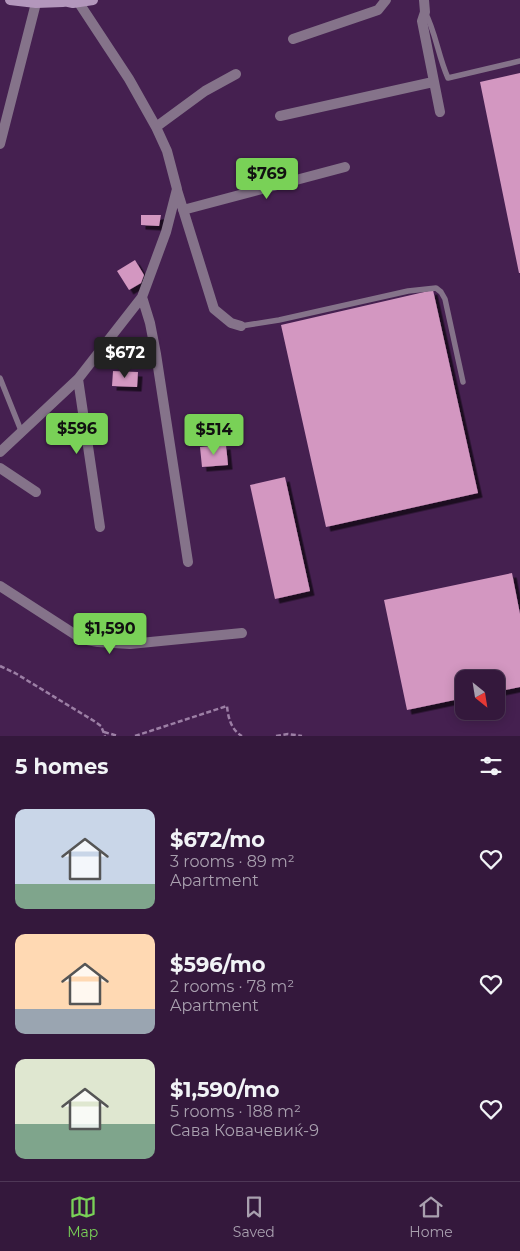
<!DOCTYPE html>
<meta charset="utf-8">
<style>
body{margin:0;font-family:Montserrat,sans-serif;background:#3f2547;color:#f1f3f6;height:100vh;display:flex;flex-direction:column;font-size:19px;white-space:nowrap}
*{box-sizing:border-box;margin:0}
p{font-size:16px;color:#a9a0af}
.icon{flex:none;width:28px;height:28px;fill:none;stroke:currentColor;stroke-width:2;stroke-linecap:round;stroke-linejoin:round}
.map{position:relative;height:736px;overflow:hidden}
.side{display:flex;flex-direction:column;background:#34183c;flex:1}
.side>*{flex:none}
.needle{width:32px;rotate:150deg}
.fabs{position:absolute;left:455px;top:670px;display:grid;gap:10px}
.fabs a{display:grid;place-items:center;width:50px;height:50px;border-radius:10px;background:#34183c;box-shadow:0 2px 12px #0003,0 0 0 1px #4e3756;font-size:25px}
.price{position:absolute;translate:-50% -42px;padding:0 11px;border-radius:5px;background:#79d157;color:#111;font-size:16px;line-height:32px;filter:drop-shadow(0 1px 2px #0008)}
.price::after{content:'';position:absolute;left:50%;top:30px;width:15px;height:11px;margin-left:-8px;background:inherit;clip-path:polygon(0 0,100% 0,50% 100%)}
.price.active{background:#222;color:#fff}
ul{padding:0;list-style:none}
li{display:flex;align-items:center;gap:15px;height:125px;padding:0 15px}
li span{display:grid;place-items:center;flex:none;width:140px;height:100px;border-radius:10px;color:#555}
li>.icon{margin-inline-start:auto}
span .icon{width:60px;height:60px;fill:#fffc;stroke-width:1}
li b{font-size:21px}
h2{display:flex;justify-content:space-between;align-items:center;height:60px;padding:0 15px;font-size:21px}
.dock{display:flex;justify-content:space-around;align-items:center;height:70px;border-top:1px solid #4e3756;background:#34183c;font-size:14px;color:#a9a0af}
.dock a{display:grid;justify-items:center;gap:2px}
.dock .active{color:#79d157}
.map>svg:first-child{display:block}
.building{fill:#d397c1;filter:url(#shadow)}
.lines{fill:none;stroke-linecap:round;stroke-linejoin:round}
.path{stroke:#9c7fa5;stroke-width:2.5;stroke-dasharray:5 2.5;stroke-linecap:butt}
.service{stroke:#85738a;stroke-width:5.5}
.minor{stroke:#85738a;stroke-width:10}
.secondary{stroke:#b397bc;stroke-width:10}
</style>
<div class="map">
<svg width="520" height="736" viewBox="0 0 520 736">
<defs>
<filter id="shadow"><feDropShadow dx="4.5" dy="4.5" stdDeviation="0" flood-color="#0009"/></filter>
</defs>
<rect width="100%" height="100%" fill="#452050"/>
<path class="building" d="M520 73V273H519L480 82Z
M141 215H161L159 226 141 225Z
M135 260 144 275 141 283 129 290 117 271Z
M433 290 478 493 326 527 281 325Z
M113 371 138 372 137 387 112 386Z
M226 445 228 465 202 467 200 447Z
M285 477 310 591 275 599 250 485Z
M512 573 520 614V687L496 692V679H464V698L407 710 384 600Z"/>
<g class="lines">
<path class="path" d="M0 666 15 673 94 721 101 726 105 736
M104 732 118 736
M135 736 227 706C228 717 231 730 242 736
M276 736 288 734 302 736"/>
<path class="service" d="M425 12C436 33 438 56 448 78L520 61
M241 326 279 320 408 291 436 288 441 292 445 299 463 382
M0 378 22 433"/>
<path class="minor" d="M424 0 425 12 422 21 440 112
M293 39 378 10 386 0
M280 116 433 82
M156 127 205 91 236 74
M0 144 36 3
M177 190 214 309 231 323 241 326
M183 210 345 167
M142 297 150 323 156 354 188 562
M78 379 100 527
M0 452 78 379 142 297 166 232 177 189 167 151 156 127 129 79 79 3
M0 468 36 492
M0 586 82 639 98 642 130 644 242 633"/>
<path class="secondary" d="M10 0 36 3 63 2
M59 0 73 3 93 0"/>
</g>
</svg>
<div class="fabs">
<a><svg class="needle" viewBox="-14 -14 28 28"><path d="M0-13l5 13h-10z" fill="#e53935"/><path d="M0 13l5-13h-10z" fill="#a9a0af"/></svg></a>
</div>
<b class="price" style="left:267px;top:200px">$769</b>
<b class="price active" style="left:125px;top:379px">$672</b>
<b class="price" style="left:77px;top:455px">$596</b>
<b class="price" style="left:214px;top:456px">$514</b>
<b class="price" style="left:110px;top:655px">$1,590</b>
</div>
<section class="side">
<h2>5 homes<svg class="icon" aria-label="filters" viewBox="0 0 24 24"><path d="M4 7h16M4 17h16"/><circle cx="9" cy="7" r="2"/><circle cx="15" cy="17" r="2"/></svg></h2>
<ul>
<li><span style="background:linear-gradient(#c9d6e8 75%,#7fa58c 0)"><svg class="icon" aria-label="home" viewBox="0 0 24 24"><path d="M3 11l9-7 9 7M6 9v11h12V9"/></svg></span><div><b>$672/mo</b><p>3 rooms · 89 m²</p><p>Apartment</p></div><svg class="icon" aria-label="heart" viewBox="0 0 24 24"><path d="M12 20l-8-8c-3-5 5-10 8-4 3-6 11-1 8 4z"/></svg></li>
<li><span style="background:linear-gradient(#ffd9b3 75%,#9aa5b1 0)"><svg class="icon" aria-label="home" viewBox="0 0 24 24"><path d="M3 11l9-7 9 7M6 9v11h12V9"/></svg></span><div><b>$596/mo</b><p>2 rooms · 78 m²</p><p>Apartment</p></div><svg class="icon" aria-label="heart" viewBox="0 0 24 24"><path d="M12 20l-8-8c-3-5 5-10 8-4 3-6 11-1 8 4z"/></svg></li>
<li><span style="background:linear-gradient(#dfe7d0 65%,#7fa58c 0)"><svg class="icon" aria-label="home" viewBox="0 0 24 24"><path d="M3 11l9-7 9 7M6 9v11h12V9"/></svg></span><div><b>$1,590/mo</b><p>5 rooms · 188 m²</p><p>Сава Ковачевиќ-9</p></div><svg class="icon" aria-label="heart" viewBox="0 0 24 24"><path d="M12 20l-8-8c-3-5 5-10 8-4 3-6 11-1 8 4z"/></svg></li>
</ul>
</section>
<nav class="dock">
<a class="active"><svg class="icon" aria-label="map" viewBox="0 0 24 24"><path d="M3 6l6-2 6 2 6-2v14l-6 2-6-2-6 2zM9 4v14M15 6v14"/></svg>Map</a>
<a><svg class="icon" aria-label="saved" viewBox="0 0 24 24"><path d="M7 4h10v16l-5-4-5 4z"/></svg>Saved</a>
<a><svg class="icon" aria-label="home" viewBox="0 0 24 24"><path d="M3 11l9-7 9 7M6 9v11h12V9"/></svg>Home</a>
</nav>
